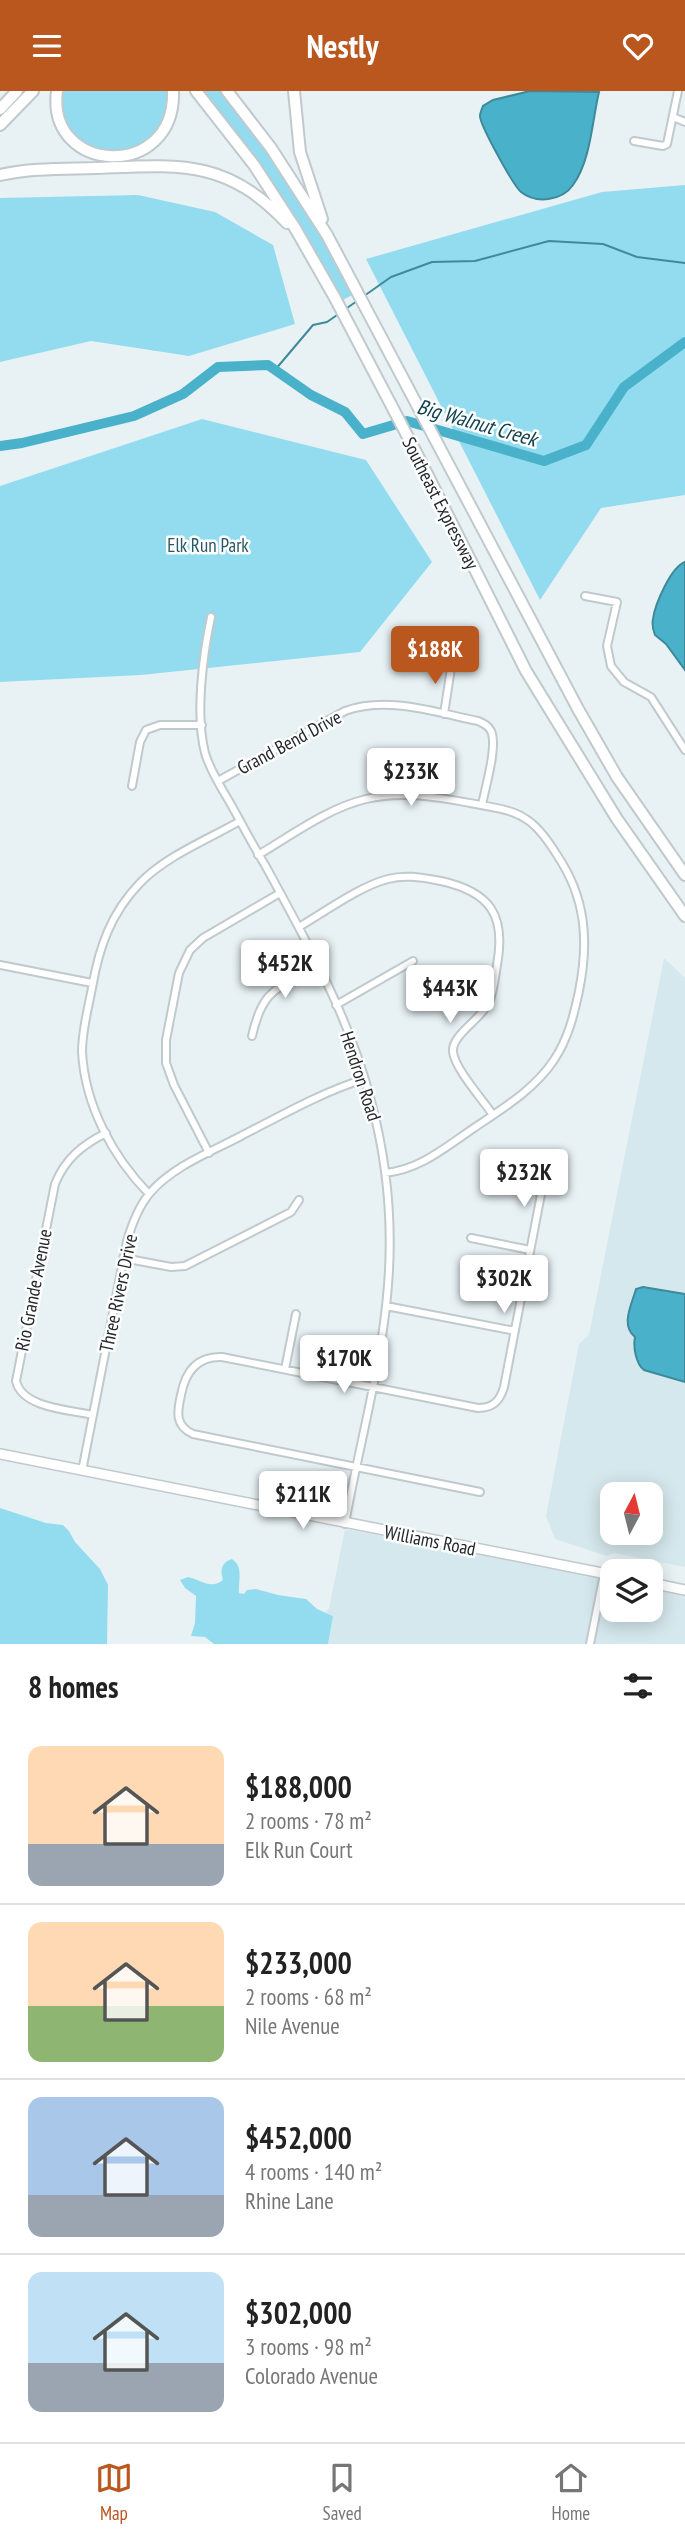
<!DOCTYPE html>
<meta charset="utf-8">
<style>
body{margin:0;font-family:"PT Sans Narrow",sans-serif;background:#f6f6f6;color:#222;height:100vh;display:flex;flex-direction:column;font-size:26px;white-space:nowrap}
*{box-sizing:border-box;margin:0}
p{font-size:23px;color:#767676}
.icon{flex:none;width:38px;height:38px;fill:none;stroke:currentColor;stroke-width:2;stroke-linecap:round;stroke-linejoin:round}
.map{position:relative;height:1553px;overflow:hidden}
.details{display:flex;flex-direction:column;background:#fff;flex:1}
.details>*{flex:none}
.needle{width:46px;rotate:7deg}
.controls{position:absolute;left:600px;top:1391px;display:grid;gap:14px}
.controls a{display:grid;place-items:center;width:63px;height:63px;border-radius:14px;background:#fff;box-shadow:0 4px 18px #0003;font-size:35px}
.price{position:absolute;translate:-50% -60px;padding:0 16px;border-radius:7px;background:#fff;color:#222;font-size:23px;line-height:46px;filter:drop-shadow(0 2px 4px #0008)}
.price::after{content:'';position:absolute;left:50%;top:42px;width:21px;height:16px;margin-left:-10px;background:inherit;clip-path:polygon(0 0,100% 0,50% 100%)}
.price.selected{background:#b9571e;color:#fff}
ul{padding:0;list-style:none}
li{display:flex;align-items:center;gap:21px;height:175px;padding:0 28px}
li+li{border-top:2px solid #e0e0e0}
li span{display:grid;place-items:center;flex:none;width:196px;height:140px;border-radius:14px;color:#555}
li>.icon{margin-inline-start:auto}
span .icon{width:84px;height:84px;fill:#fffc;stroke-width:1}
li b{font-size:30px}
h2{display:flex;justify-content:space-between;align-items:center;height:84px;padding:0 28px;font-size:30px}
header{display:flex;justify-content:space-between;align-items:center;height:91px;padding:0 28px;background:#b9571e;color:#fff;font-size:32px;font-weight:700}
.menu{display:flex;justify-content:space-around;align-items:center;height:98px;border-top:2px solid #e0e0e0;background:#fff;font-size:19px;color:#767676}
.menu a{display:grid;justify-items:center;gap:4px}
.menu .selected{color:#b9571e}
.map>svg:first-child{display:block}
.built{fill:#d5e8ed;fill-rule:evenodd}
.green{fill:#93dcef}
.water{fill:#49b2ca;stroke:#3e899a;stroke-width:2}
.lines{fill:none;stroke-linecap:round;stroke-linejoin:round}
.stream{stroke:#3e899a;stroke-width:2}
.river{stroke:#49b2ca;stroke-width:10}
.minor-casing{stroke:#c0c9cc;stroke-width:10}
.secondary-casing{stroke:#c0c9cc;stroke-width:12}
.motorway-casing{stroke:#c0c9cc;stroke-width:14}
.minor{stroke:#fff;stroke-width:6}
.secondary{stroke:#fff;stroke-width:9}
.motorway{stroke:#fff;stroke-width:10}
.labels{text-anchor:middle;stroke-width:5;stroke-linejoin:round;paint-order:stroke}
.street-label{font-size:19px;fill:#242829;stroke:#fcfefe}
.park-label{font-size:19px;fill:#2a5763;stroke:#fcfefe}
.water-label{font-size:21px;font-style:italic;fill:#13424d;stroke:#fcfefe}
</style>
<header><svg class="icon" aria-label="menu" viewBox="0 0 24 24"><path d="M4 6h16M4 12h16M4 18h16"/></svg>Nestly<svg class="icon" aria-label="heart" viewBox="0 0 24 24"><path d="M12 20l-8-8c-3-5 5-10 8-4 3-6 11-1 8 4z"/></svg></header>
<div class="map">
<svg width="685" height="1553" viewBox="0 0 685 1553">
<rect width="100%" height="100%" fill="#e8f2f5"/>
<path class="built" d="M664 867 685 887V1476L614 1462 607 1465 555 1448 546 1425 579 1253 589 1244ZM612 1404H651V1442H612Z
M345 1438 603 1486 612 1484V1519H651V1492L685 1498V1553H328L333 1525 326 1521 329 1517Z"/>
<path class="green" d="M60 0H168C168 16 166 34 154 46 128 71 75 64 63 27 60 20 61 8 60 0Z
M202 0H221C273 65 314 130 354 203L343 209 306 145 280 106Z
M685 94V404L601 417 540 509 366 168 602 101Z
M138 104 215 121 273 154 295 233 189 265 91 250 0 271V107Z
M202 328 366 369 432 471 360 561 141 584 0 591V395Z
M0 1417 46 1432 63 1434 69 1440 75 1451 100 1478 108 1494 107 1553H0Z
M232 1468C244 1476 238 1490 239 1502L244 1503 247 1499 256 1498 278 1504 306 1508 317 1518 333 1525 328 1553H214L205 1546 191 1545 195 1532 196 1505 185 1497 180 1489 188 1486C202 1489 210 1499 223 1489 220 1480 221 1471 232 1468Z"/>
<path class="water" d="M530 0 599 1C592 30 591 69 573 94 562 110 536 113 521 101 513 94 480 34 480 25 480 22 482 18 483 15L493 9Z
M685 471V579L666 553 655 544C653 539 652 533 653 528 655 513 671 476 685 471Z
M643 1196 685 1203V1291L644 1279C636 1273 633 1256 635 1246 620 1234 632 1213 636 1198Z"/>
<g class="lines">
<path class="stream" d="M364 205 391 186 432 171 475 170 549 150 603 153 637 166 685 172
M347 217 357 210
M275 279 313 234 327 231 340 222"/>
<path class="river" d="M0 355 22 352 134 325 183 303 218 276 268 274 311 304 345 321 363 343 407 330 544 370 586 354 624 296 685 251"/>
<defs>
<path id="minor" d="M673 26 685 31
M634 50 663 55 667 53 678 0
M585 505 617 511 607 555 611 575 624 591 651 606 685 659
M211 526C203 564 195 623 205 662 210 679 220 695 229 710 241 731 252 753 265 774 306 849 350 927 371 1010 387 1070 393 1132 388 1194 382 1274 359 1354 345 1433
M444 623 451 577 447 564
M218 690 345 620C388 605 434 621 478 630 483 632 488 634 491 640 498 655 485 697 482 714
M132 695 140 651 146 639 160 634H202
M258 764C292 744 328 717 366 708 406 699 442 707 481 714 496 717 513 719 526 728 539 736 549 751 557 764 586 807 589 850 579 900 574 924 568 948 554 969 534 999 502 1018 474 1037 444 1057 421 1078 385 1082
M299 836C323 822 362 794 388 788 406 783 424 787 441 790 491 801 506 825 497 874 495 886 494 900 489 911 481 929 451 944 453 961 455 978 483 1009 493 1024
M0 874 92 892
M336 914 413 870
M252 945C263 896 278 898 318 875
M209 1062 174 994 166 972V949L179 882 190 859 203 847 280 802
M149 1103C112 1065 85 1014 82 961 82 939 88 918 92 897 99 856 111 822 140 792 166 765 207 749 240 730
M471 1147 530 1159
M123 1167 171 1176 185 1175 291 1121 299 1109
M386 1215 515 1240
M285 1278 296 1223
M93 1324C70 1319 22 1317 16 1290L55 1093C65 1068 82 1054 106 1042
M82 1380 127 1150C132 1133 138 1116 150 1102 173 1075 211 1061 241 1045 282 1024 320 1002 364 988
M480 1401 193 1343C175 1335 177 1321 181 1304 185 1282 196 1265 222 1266L478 1317C493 1317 500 1310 504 1296L543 1093
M590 1553 604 1483"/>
<path id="secondary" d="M0 1363 612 1484
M651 1492 685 1499"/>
<path id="motorway" d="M57 0C46 84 176 90 173 0
M196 0 254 74 295 137 335 207 420 369 526 580 617 728 685 825
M227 0 271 57 327 144 578 618 617 686 685 784
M294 0 300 61 322 128
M0 18 17 0
M0 34 33 0
M0 84C32 77 64 78 96 77 178 74 226 67 287 132"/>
</defs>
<use href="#minor" class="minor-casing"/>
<use href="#secondary" class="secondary-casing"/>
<use href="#motorway" class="motorway-casing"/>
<use href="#minor" class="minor"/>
<use href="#secondary" class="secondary"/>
<use href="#motorway" class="motorway"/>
</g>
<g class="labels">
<g class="street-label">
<text transform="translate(441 412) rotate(63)" y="7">Southeast Expressway</text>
<text transform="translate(289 651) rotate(-28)" y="7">Grand Bend Drive</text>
<text transform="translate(361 985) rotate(72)" y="7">Hendron Road</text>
<text transform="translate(33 1199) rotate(-79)" y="7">Rio Grande Avenue</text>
<text transform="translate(118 1202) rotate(-78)" y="7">Three Rivers Drive</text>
<text transform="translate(430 1449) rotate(11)" y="7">Williams Road</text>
</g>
<g class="park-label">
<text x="208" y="461">Elk Run Park</text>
</g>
<g class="water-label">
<text transform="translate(477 332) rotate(16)" y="7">Big Walnut Creek</text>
</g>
</g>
</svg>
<div class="controls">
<a><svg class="needle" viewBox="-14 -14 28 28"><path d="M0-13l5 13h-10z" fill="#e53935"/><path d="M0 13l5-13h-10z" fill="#767676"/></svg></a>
<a><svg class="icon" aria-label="layers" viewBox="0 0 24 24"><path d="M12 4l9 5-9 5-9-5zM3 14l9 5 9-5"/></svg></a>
</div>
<b class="price selected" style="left:435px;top:595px">$188K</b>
<b class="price" style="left:411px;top:717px">$233K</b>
<b class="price" style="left:285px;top:909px">$452K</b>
<b class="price" style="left:450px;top:934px">$443K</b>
<b class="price" style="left:524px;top:1118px">$232K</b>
<b class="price" style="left:504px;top:1224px">$302K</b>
<b class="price" style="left:344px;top:1304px">$170K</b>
<b class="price" style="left:303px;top:1440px">$211K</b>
</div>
<section class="details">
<h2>8 homes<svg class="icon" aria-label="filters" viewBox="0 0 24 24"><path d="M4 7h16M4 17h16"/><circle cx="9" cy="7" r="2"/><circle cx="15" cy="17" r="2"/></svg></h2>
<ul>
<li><span style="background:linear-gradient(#ffd9b3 70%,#9aa5b1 0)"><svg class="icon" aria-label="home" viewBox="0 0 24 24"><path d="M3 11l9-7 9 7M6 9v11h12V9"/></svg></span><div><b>$188,000</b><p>2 rooms · 78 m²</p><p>Elk Run Court</p></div></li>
<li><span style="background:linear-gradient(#ffd9b3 60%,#8fb573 0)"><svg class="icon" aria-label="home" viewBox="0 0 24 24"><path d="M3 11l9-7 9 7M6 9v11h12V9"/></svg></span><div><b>$233,000</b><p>2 rooms · 68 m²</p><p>Nile Avenue</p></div></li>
<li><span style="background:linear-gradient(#a9c7e8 70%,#9aa5b1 0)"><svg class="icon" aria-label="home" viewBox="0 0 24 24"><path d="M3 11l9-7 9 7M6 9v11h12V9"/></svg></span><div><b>$452,000</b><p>4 rooms · 140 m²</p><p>Rhine Lane</p></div></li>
<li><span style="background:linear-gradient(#bfe0f5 65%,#9aa5b1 0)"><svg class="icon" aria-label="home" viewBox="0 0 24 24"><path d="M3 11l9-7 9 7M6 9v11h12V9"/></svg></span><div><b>$302,000</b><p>3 rooms · 98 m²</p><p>Colorado Avenue</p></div></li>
</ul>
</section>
<nav class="menu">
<a class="selected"><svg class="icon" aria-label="map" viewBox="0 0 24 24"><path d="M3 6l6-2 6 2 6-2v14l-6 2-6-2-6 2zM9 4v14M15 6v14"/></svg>Map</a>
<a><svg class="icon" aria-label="saved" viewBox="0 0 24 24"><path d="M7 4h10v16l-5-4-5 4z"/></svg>Saved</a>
<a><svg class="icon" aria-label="home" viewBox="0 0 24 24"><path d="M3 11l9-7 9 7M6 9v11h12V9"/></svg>Home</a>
</nav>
